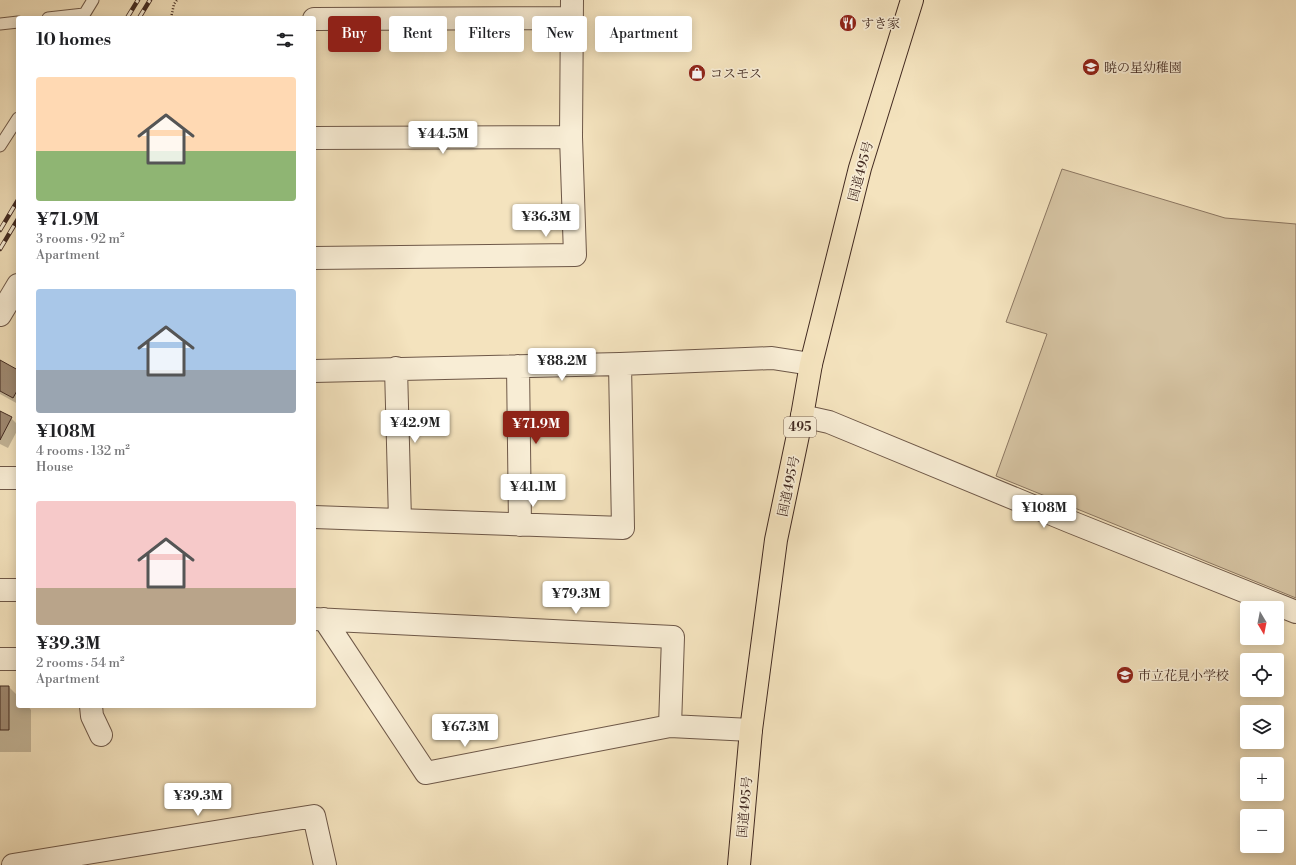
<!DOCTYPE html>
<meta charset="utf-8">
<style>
body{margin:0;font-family:"Libre Bodoni","Noto Serif JP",serif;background:#f2f2f2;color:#202124;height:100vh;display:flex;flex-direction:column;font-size:15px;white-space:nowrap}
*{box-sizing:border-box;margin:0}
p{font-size:13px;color:#757577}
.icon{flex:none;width:22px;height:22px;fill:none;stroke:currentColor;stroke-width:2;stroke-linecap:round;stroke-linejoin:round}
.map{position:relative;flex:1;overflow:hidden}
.drawer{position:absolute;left:16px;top:16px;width:300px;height:692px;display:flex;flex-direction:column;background:#fff;border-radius:4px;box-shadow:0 2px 10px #0003}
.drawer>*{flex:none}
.banner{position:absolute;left:328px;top:16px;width:380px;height:36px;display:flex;gap:8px}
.needle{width:26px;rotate:170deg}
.fabs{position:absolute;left:1240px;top:601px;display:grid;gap:8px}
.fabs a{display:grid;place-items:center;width:44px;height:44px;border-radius:4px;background:#fff;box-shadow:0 2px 10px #0003;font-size:20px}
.price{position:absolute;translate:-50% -34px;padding:0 9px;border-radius:4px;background:#fff;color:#222;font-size:13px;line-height:26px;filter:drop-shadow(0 1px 2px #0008)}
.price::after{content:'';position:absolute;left:50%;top:24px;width:12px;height:9px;margin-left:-6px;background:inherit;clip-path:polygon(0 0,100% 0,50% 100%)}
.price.on{background:#8f2418;color:#fff}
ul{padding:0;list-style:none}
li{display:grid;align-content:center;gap:8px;height:212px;padding:0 20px}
li span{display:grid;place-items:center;height:124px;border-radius:4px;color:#555}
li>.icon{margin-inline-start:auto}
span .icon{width:72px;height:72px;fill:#fffc;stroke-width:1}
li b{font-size:17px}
h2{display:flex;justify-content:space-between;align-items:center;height:48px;padding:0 20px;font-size:17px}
.pill{padding:0 14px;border-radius:4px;background:#fff;box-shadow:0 2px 10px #0003;font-size:14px;line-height:36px}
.pill.on{background:#8f2418;color:#fff}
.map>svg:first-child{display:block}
.green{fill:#d6c4a3;stroke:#8c7762}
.shadow{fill:#0003}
.building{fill:#9f8a73;stroke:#422a21}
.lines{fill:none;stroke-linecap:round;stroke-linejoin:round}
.service-casing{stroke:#6e5848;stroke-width:13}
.minor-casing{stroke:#6e5848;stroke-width:24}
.trunk-casing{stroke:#422a21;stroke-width:24}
.path{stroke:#422a21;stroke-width:2.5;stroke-dasharray:1 2;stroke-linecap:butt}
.service{stroke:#f8edd5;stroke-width:11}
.minor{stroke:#f8edd5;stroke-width:22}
.trunk{stroke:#f4e3be;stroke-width:22}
.rail-casing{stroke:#422a21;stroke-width:4.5}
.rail{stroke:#f8edd5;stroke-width:3;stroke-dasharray:9;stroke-linecap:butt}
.labels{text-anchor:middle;stroke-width:3.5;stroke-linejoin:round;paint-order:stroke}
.shield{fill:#f8edd5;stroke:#796457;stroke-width:1}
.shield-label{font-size:12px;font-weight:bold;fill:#422a21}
.poi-label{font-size:13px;fill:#422a21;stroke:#f8edd5;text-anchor:start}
.street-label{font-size:13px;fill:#422a21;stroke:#f8edd5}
</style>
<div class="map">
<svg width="1296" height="865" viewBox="0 0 1296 865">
<rect width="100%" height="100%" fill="#f4e3be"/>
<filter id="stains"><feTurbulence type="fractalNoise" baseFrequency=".005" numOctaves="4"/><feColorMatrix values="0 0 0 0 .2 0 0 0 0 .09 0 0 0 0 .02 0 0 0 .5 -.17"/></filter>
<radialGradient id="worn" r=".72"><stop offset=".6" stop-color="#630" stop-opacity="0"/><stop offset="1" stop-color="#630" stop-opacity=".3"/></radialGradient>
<path class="green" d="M1062 169 1225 218 1296 224V598L996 476 1047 334 1006 322Z"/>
<path class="shadow" d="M0 361 18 371V404L0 394Z
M0 413 11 418 18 425V429L8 448 0 444Z
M0 687H9L18 696V706H28L31 710V752H0Z"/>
<path class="building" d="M0 360 18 370V389L13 398 0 391Z
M0 411 12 417 0 440Z
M0 686H9V730H0Z"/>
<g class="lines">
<defs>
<path id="service" d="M48 18 84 14
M82 18 93 0
M0 24 18 22
M0 146 18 118"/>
<path id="minor" d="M314 19 572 18
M314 138 571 137
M314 258 575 255 571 137 572 0
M0 315 18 285
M518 366 520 525
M396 368 400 520
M314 371 620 364 772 358 811 364
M802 416 829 422 1071 522 1296 612
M0 478H18
M314 517 623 528 620 364
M0 590H18
M314 619 673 637 670 726 751 730
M324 619 426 773 670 726
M0 659H18
M91 706 92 716 101 735
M13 865 314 816 325 865"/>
<path id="trunk" d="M739 865 751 730 776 540 802 416 811 364 860 168 912 0"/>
</defs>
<use href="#service" class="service-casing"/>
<use href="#minor" class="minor-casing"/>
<use href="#trunk" class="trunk-casing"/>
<path class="path" d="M171 18 174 4 177 0"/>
<use href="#service" class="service"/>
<use href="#minor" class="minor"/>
<use href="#trunk" class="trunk"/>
<defs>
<path id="rail" d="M127 18 138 0
M139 18 150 0
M0 230 18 200
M0 249 18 219"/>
</defs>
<use href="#rail" class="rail-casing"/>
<use href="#rail" class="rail"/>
</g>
<defs>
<symbol id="restaurant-disc" viewBox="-11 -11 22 22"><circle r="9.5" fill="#8f2418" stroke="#f8edd5"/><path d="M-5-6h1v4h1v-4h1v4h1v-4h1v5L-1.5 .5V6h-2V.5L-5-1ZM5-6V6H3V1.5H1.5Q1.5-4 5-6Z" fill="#fff"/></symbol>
<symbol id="school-disc" viewBox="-11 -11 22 22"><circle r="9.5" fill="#8f2418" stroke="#f8edd5"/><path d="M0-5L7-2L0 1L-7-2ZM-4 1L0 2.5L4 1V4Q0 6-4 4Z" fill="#fff"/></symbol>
<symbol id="shop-disc" viewBox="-11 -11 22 22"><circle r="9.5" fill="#8f2418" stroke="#f8edd5"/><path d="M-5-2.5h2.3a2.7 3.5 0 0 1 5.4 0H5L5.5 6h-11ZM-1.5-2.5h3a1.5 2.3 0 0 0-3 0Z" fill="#fff"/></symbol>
</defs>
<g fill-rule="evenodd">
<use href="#restaurant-disc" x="838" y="13" width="20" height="20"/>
<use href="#school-disc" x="1081" y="57" width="20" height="20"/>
<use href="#shop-disc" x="687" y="63" width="20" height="20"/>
<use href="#school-disc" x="1115" y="665" width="20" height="20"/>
</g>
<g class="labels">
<rect class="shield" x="784" y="417" width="32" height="20" rx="3"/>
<g class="shield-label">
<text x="800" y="431">495</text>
</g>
<g class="poi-label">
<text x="861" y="28">すき家</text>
<text x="1104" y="72">暁の星幼稚園</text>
<text x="710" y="78">コスモス</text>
<text x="1138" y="680">市立花見小学校</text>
</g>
<g class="street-label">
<text transform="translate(860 171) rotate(-75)" y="5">国道495号</text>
<text transform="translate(788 486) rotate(-78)" y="5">国道495号</text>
<text transform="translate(744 807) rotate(-85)" y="5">国道495号</text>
</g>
</g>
<rect width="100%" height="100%" filter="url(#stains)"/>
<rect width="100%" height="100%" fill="url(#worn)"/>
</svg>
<div class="fabs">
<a><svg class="needle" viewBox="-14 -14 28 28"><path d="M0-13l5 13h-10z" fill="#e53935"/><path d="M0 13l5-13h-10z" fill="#757577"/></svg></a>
<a><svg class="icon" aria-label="locate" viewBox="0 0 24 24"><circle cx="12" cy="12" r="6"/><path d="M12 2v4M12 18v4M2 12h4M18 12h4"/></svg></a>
<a><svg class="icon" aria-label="layers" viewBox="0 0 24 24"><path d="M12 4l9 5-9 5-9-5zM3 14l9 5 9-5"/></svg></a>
<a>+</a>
<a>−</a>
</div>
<b class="price" style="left:443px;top:155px">¥44.5M</b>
<b class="price" style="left:546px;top:238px">¥36.3M</b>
<b class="price" style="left:562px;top:382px">¥88.2M</b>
<b class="price" style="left:415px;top:444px">¥42.9M</b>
<b class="price on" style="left:536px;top:445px">¥71.9M</b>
<b class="price" style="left:533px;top:508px">¥41.1M</b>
<b class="price" style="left:1044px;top:529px">¥108M</b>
<b class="price" style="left:576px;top:615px">¥79.3M</b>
<b class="price" style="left:465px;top:748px">¥67.3M</b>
<b class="price" style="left:198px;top:817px">¥39.3M</b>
<div class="banner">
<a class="pill on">Buy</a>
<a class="pill">Rent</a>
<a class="pill">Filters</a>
<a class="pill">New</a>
<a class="pill">Apartment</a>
</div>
<section class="drawer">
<h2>10 homes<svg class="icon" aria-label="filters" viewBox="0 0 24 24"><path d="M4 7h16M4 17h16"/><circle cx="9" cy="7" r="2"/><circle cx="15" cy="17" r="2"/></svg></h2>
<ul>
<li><span style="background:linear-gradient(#ffd9b3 60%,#8fb573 0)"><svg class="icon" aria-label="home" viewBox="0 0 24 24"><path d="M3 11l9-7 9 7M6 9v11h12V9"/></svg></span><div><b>¥71.9M</b><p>3 rooms · 92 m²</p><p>Apartment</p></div></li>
<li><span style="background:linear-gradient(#a9c7e8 65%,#9aa5b1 0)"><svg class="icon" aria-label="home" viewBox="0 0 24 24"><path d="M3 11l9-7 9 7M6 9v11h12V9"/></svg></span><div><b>¥108M</b><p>4 rooms · 132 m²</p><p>House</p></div></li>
<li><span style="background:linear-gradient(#f6c9c9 70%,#b9a48a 0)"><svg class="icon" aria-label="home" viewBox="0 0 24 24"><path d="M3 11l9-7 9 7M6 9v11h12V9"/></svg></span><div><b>¥39.3M</b><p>2 rooms · 54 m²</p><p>Apartment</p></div></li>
</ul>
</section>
</div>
